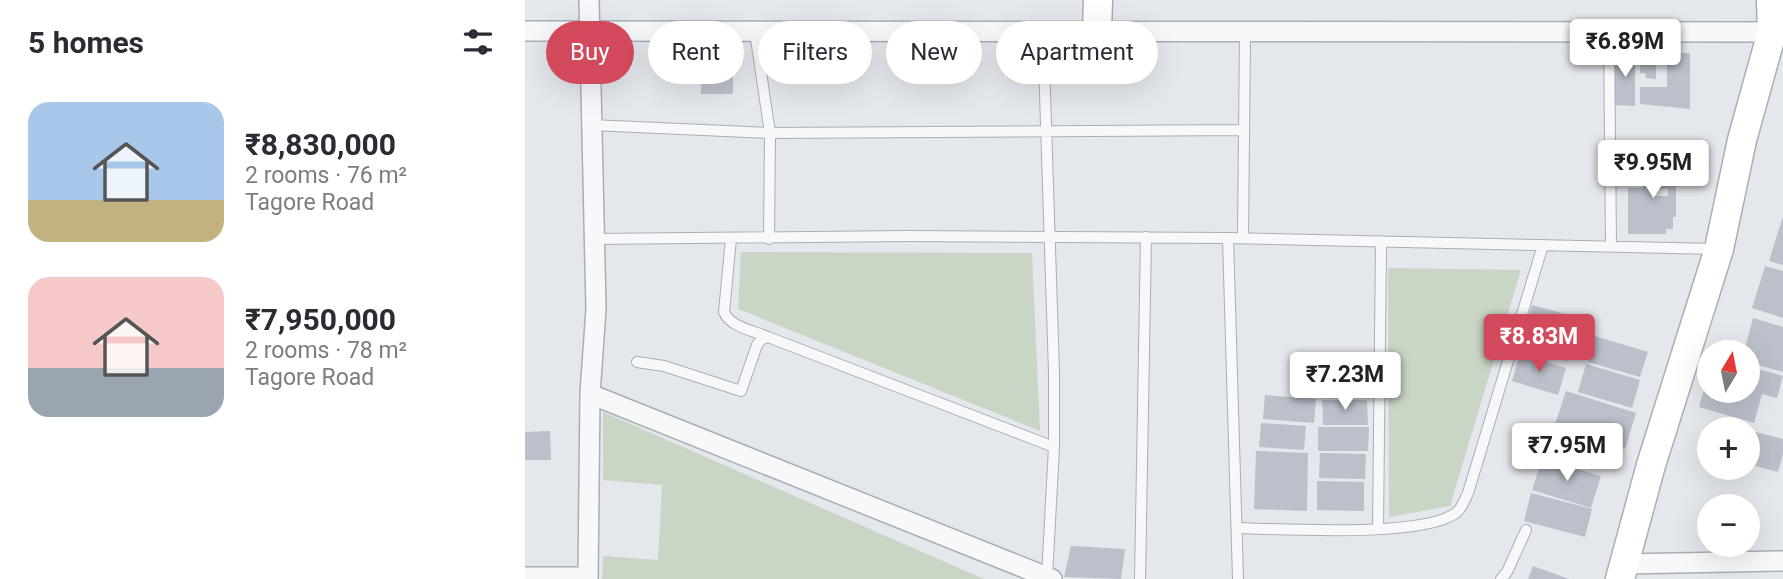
<!DOCTYPE html>
<meta charset="utf-8">
<style>
body{margin:0;font-family:Roboto,sans-serif;background:#f2f2f3;color:#2b2b33;height:100vh;display:flex;flex-direction:column;font-size:26px;white-space:nowrap}
*{box-sizing:border-box;margin:0}
p{font-size:23px;color:#7c7c81}
.icon{flex:none;width:38px;height:38px;fill:none;stroke:currentColor;stroke-width:2;stroke-linecap:round;stroke-linejoin:round}
.map{position:relative;flex:1;overflow:hidden}
.drawer{display:flex;flex-direction:column;background:#fff;width:525px}
.drawer>*{flex:none}
.hud{position:absolute;left:21px;top:21px;width:665px;height:63px;display:flex;gap:14px}
.needle{width:46px;rotate:10deg}
.tools{position:absolute;left:1172px;top:340px;display:grid;gap:14px}
.tools a{display:grid;place-items:center;width:63px;height:63px;border-radius:50%;background:#fff;box-shadow:0 7px 28px #0002;font-size:35px}
.price{position:absolute;translate:-50% -60px;padding:0 16px;border-radius:7px;background:#fff;color:#222;font-size:23px;line-height:46px;filter:drop-shadow(0 2px 4px #0008)}
.price::after{content:'';position:absolute;left:50%;top:42px;width:21px;height:16px;margin-left:-10px;background:inherit;clip-path:polygon(0 0,100% 0,50% 100%)}
.price.active{background:#d1495b;color:#fff}
ul{padding:0;list-style:none}
li{display:flex;align-items:center;gap:21px;height:175px;padding:0 28px}
li span{display:grid;place-items:center;flex:none;width:196px;height:140px;border-radius:21px;color:#555}
li>.icon{margin-inline-start:auto}
span .icon{width:84px;height:84px;fill:#fffc;stroke-width:1}
li b{font-size:30px}
h2{display:flex;justify-content:space-between;align-items:center;height:84px;padding:0 28px;font-size:30px}
.chip{padding:0 24px;border-radius:32px;background:#fff;box-shadow:0 7px 28px #0002;font-size:24px;line-height:63px}
.chip.active{background:#d1495b;color:#fff}
main{display:flex;flex:1;min-height:0}
.map>svg:first-child{display:block}
.green{fill:#c9d6c5}
.building{fill:#bbc0ca;fill-rule:evenodd}
.lines{fill:none;stroke-linecap:round;stroke-linejoin:round}
.lane-casing{stroke:#a9aeb7;stroke-width:12}
.street-casing{stroke:#a9aeb7;stroke-width:22}
.secondary-casing{stroke:#a9aeb7;stroke-width:31}
.lane{stroke:#f7f8fa;stroke-width:10}
.street{stroke:#f7f8fa;stroke-width:19}
.secondary{stroke:#fff;stroke-width:28}
</style>
<main>
<section class="drawer">
<h2>5 homes<svg class="icon" aria-label="filters" viewBox="0 0 24 24"><path d="M4 7h16M4 17h16"/><circle cx="9" cy="7" r="2"/><circle cx="15" cy="17" r="2"/></svg></h2>
<ul>
<li><span style="background:linear-gradient(#a9c7e8 70%,#c2b280 0)"><svg class="icon" aria-label="home" viewBox="0 0 24 24"><path d="M3 11l9-7 9 7M6 9v11h12V9"/></svg></span><div><b>₹8,830,000</b><p>2 rooms · 76 m²</p><p>Tagore Road</p></div></li>
<li><span style="background:linear-gradient(#f6c9c9 65%,#9aa5b1 0)"><svg class="icon" aria-label="home" viewBox="0 0 24 24"><path d="M3 11l9-7 9 7M6 9v11h12V9"/></svg></span><div><b>₹7,950,000</b><p>2 rooms · 78 m²</p><p>Tagore Road</p></div></li>
</ul>
</section>
<div class="map">
<svg width="1258" height="579" viewBox="0 0 1258 579">
<rect width="100%" height="100%" fill="#e4e7ec"/>
<path class="green" d="M216 252 507 253 515 431 213 309Z
M863 268 996 270 925 506 864 517Z
M78 412 459 579H77L78 556 133 560 137 485 78 480Z"/>
<path class="building" d="M1090 53H1110V106L1089 105Z
M1142 53H1165V109L1115 104V87H1142Z
M1116 55H1131V79L1121 78 1120 73H1115Z
M176 70H208V94H176Z
M1112 166H1154V186H1151V217H1148V229H1141V234H1103V188H1118V185H1113ZM1134 185V189H1143V196H1128V186Z
M1257 219H1258V265L1244 261Z
M1240 266 1258 271V318L1227 308Z
M1007 305 1055 318 1043 361 995 348Z
M1228 318 1258 327V372L1223 362V352H1219Z
M1070 336 1123 352 1115 377 1063 362Z
M995 354 1041 368 1033 395 987 381Z
M1061 364 1115 380 1107 408 1053 392Z
M1223 366 1258 376 1252 398 1237 394 1229 423 1174 407 1184 372 1185 390H1223Z
M1041 391 1111 413 1100 449 1029 427Z
M740 395 791 399 789 423 738 419Z
M797 400H842L843 425H798Z
M1187 421 1214 428V429H1185Z
M736 423 781 426 779 450 734 447Z
M793 427H844L843 451H793Z
M1223 430 1258 439V454L1253 472 1223 464Z
M25 431 26 460H0V432Z
M731 451 783 453 782 511 729 509Z
M795 453 841 454 840 479 794 478Z
M1017 459 1076 476 1066 508 1007 490Z
M792 481 839 482V511L792 510Z
M1006 493 1067 509 1060 537 999 521Z
M546 546 600 549 596 579 539 577Z
M1008 566 1044 579H1003Z"/>
<g class="lines">
<defs>
<path id="lane" d="M518 31 529 372V447L522 577
M230 32 245 133 244 239
M1084 32 1086 246
M66 125 245 133 719 130
M703 238 713 579
M718 238 720 32
M69 239 382 236 703 238 1192 249
M206 239 199 312C205 327 229 331 243 337
M112 362 139 366 216 391 232 345 237 339 243 337 529 447
M712 528C756 529 902 538 932 512 937 508 940 499 943 493L1018 245
M853 529 856 241
M615 579 621 237
M976 579 982 572 1001 530"/>
<path id="street" d="M0 31 1257 32
M65 394 527 579
M1099 564 1258 561
M0 577H63
M63 579 65 394 71 309 64 0"/>
<path id="secondary" d="M572 31 573 0
M1095 579 1126 465 1194 249 1217 140 1247 32 1246 0"/>
</defs>
<use href="#lane" class="lane-casing"/>
<use href="#street" class="street-casing"/>
<use href="#secondary" class="secondary-casing"/>
<use href="#lane" class="lane"/>
<use href="#street" class="street"/>
<use href="#secondary" class="secondary"/>
</g>
</svg>
<div class="tools">
<a><svg class="needle" viewBox="-14 -14 28 28"><path d="M0-13l5 13h-10z" fill="#e53935"/><path d="M0 13l5-13h-10z" fill="#7c7c81"/></svg></a>
<a>+</a>
<a>−</a>
</div>
<b class="price" style="left:1100px;top:79px">₹6.89M</b>
<b class="price" style="left:1128px;top:200px">₹9.95M</b>
<b class="price active" style="left:1014px;top:374px">₹8.83M</b>
<b class="price" style="left:820px;top:412px">₹7.23M</b>
<b class="price" style="left:1042px;top:483px">₹7.95M</b>
<div class="hud">
<a class="chip active">Buy</a>
<a class="chip">Rent</a>
<a class="chip">Filters</a>
<a class="chip">New</a>
<a class="chip">Apartment</a>
</div>
</div>
</main>
